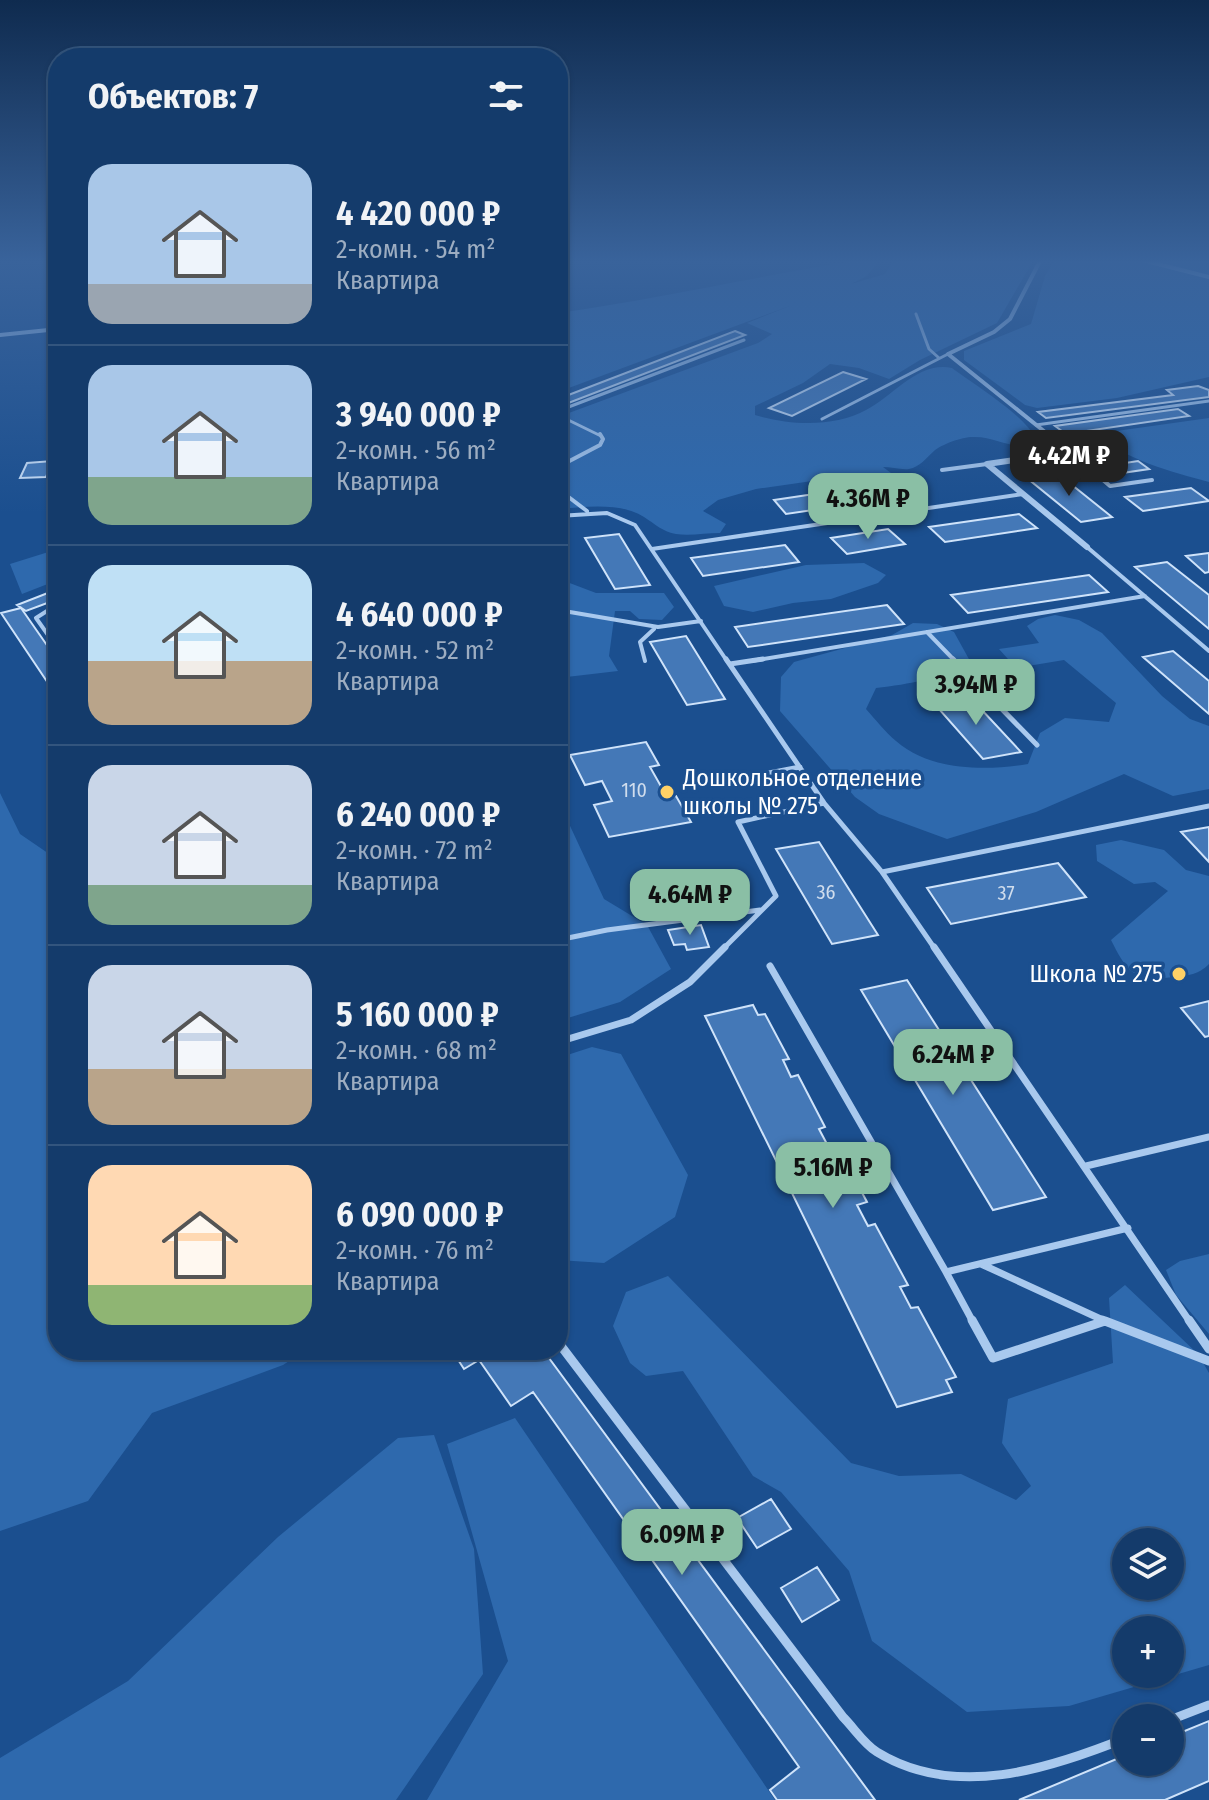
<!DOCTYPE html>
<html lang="ru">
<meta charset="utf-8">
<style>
body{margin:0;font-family:"Fira Sans Condensed",sans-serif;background:#214673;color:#f1f3f6;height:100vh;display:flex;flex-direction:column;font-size:30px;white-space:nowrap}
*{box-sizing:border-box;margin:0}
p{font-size:26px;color:#9dadc1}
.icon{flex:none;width:44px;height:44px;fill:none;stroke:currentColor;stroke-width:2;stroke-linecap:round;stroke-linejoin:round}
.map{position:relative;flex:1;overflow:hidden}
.side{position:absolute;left:48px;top:48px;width:520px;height:1312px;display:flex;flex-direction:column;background:#143b6b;border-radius:32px;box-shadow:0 2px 6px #0004,0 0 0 2px #33557e}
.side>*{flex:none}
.fabs{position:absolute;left:1112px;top:1528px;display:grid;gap:16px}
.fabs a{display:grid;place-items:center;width:72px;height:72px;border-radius:50%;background:#143b6b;box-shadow:0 2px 6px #0004,0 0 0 2px #33557e;font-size:40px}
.price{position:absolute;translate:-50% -68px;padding:0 18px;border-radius:16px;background:#8abfa5;color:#111;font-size:26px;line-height:52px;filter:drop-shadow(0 2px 4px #0008)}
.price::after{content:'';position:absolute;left:50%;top:48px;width:24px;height:18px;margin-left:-12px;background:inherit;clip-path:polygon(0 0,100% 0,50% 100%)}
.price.active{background:#222;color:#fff}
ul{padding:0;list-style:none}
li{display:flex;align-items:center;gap:24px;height:200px;padding:0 40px}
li+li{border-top:2px solid #33557e}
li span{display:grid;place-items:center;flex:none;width:224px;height:160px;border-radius:24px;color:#555}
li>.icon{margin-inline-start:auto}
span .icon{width:96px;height:96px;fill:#fffc;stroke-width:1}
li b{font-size:34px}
h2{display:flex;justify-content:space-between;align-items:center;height:96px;padding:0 40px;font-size:34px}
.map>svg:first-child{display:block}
.green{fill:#2e69ad;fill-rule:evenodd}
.building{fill:#4478b7;stroke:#cfe3fa;stroke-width:2}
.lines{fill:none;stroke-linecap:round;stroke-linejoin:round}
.lane-far4{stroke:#a9c9ee;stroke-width:3}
.lane-far3{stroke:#a9c9ee;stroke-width:4}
.lane-far2{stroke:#a9c9ee;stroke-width:5}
.lane-far1{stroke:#a9c9ee;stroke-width:7}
.lane{stroke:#a9c9ee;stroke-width:9}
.street-far1{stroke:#a9c9ee;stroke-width:4}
.street{stroke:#a9c9ee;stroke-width:6}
.poi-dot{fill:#ffd166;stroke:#1b4f8f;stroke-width:3}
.labels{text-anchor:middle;stroke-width:7;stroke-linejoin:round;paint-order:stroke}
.number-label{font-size:20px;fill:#d0dded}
.poi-label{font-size:24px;fill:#fff;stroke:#1b4f8f;text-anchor:start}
</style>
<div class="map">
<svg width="1209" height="1800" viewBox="0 0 1209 1800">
<rect width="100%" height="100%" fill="#1b4f8f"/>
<path class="green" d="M853 261H879L867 276 851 284 885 274 892 263 903 261H1033L997 323 920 360 889 379 859 368 830 364 803 383 755 406V415C789 425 833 428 866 410 895 395 918 361 952 368 973 384 1028 417 1036 440 1013 453 998 437 975 437 964 436 942 444 934 451 926 458 920 467 909 469 901 470 891 467 883 467L899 479 882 485 840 477 756 489 718 500 703 511 726 524 720 533C706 533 690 536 676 534 663 532 655 524 644 517 621 502 584 507 558 509V417L758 343 772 334 747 323 792 305 558 392V313C657 299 754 277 853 261Z
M1054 261H1209V377L1117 398 1037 408 1025 405 964 360V351L1031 324 1045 276Z
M1209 418V482C1171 472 1125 459 1095 434Z
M558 544 567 582 596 593H664L674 607 662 620 639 619 630 611H615L609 656 618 671 558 678Z
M58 549V580L22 594 10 564Z
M864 563 886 575 878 583 831 599 793 603 753 612 724 606 714 586 806 565Z
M1055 615 1079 620 1102 633 1162 696 1190 719 1209 726V789L1173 796 1124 774 1036 812 947 839 879 814 855 797 780 711 781 677 794 662 892 635 913 623 937 624 954 632 970 661C940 679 910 684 876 688L866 709C876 720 885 732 896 741 930 771 986 771 1028 764L1040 733 1065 718 1109 722 1116 703 1064 660 1016 668 999 649 1039 643 1027 626 1038 619Z
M0 793 20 834 58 860V1350H306L283 1365 152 1413 88 1501 0 1531Z
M558 800 604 899 647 925 671 969 620 1002 558 1021Z
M1121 840 1164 850 1186 870 1209 876V964C1198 975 1189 975 1174 977 1135 982 1128 974 1111 940L1168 891 1155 882 1134 884 1097 861 1096 845Z
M592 1047 621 1054 688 1175 675 1217 604 1263 558 1260V1058Z
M1209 1254V1334L1176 1295 1166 1270 1180 1261Z
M668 1276 851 1463 899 1476 961 1474 1016 1500 1031 1486 1002 1443 1008 1399 1113 1363 1109 1298 1125 1285 1198 1354 1209 1373V1665L1069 1706 967 1712 872 1641 849 1571 781 1492 753 1476 683 1371 646 1376 630 1363 613 1326 626 1292ZM1126 1542H1170V1586H1126ZM1126 1630H1170V1674H1126Z
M515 1418 775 1800H427L508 1661 447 1444Z
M434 1435 474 1549 483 1674 396 1800H0V1758L128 1681 278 1537 398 1438Z"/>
<path class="building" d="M735 331 745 335 558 407V399Z
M843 372 866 379 792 416 769 408Z
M1198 386 1209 390V397L1046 418 1038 412 1173 395 1167 390Z
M1178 409 1189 416 1066 434 1055 426Z
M52 461 46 477 20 478 27 463Z
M1138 461 1149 469 1109 475 1099 467Z
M1057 473 1112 517 1081 522 1027 478Z
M868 486 881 500 786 514 774 500Z
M1191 488 1209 501 1143 511 1125 497Z
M1019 514 1037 528 945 542 929 527Z
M888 529 905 544 847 554 831 538Z
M619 534 650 585 615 589 585 538Z
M785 545 799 562 703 576 691 558Z
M1209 553V572L1205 573 1186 556Z
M1167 562 1209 595V629L1135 567Z
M1089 575 1108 592 968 613 951 595Z
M58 589V599L26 611 17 605Z
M887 605 904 624 748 647 735 627Z
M21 608 58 661V698L1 613Z
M686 636 725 699 687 705 650 642Z
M1173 651 1209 681V714L1143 657Z
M967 694 1021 752 983 759 931 700Z
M646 742 659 765 650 767 667 797 676 796 691 822 609 837 594 805 612 801 602 781 585 785 570 755Z
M1209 827V862L1181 832Z
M819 842 878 935 832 944 776 849Z
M1058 863 1086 897 951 924 927 888Z
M701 925 709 947 687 950 685 944 674 945 668 930Z
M907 980 1046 1197 993 1210 861 990Z
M1209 1001V1036L1205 1037 1181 1008Z
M753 1005 758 1015 765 1014 789 1059 783 1060 791 1077 798 1075 825 1127 819 1129 828 1146 836 1144 867 1202 857 1205 868 1226 875 1224 908 1285 900 1287 911 1308 918 1307 956 1377 946 1380 952 1392 897 1407 705 1016Z
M457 1350H543L875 1800H777L770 1790 799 1767 533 1392 511 1406 479 1360 464 1369 453 1352Z
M771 1499 791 1529 757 1548 737 1518Z
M817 1567 839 1600 802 1622 781 1588Z
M1209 1721V1781L1165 1800H1019L1126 1755V1762H1170V1737Z"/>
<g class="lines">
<path class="lane-far4" d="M916 314 929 349 939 358
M558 411 744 340
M558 415 601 436
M822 419 948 354
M1036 425 1209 401"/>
<path class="lane-far3" d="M1070 452 1110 486 1152 480
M558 467 600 445 603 439 600 434
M942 470 987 464
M558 489 587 511
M558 516 607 513 635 525 727 661
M1087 547 1209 651
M652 549 1023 494
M58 604 36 618 58 649
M558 610 658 627 701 621
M927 632 955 661
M645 661 640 642 654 629
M751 661 1145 596"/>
<path class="lane-far2" d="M726 659 824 803 882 872 935 949
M953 659 1037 745
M730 664 763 659
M722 782 800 767
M882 872 1209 806
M558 940 607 930 760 910
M723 949 776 896 738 822 824 803"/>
<path class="lane-far1" d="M934 947 1190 1322
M770 966 946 1272 1128 1228
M558 1042 631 1020 690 982 725 947
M1086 1166 1209 1137
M981 1264 1105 1321
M946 1272 973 1322
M1103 1322H1107"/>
<path class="lane" d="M972 1320 993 1358 1105 1321 1209 1361
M1102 1320 1105 1321
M1189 1320 1209 1349
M558 1342 843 1717C854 1728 864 1744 877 1752 955 1800 1049 1769 1126 1738
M1170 1720 1209 1705"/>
<path class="street-far1" d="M1040 261 1010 319 994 332 948 354 1050 436
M1146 261 1209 277
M0 335 58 329"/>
<path class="street" d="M1048 434 1070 452 987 464 1087 547"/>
</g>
<linearGradient id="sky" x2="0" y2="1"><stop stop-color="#0f2b4f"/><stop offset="0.51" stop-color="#39639b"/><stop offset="1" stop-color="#39639b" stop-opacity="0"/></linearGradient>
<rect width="1209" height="513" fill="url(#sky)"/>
<g class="poi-dot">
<circle cx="667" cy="792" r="8"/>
<circle cx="1179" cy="974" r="8"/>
</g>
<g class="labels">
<g class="number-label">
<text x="634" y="797">110</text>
<text x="826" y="899">36</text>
<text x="1006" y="900">37</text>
</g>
<g class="poi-label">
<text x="683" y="786">Дошкольное отделение<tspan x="683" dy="28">школы № 275</tspan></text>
<text x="1163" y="982" text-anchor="end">Школа № 275</text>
</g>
</g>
</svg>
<div class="fabs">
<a><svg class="icon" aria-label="layers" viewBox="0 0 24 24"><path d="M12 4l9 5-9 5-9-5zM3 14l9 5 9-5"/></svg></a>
<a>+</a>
<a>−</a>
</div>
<b class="price active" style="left:1069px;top:498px">4.42M ₽</b>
<b class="price" style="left:868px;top:541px">4.36M ₽</b>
<b class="price" style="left:976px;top:727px">3.94M ₽</b>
<b class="price" style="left:690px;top:937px">4.64M ₽</b>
<b class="price" style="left:953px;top:1097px">6.24M ₽</b>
<b class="price" style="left:833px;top:1210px">5.16M ₽</b>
<b class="price" style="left:682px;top:1577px">6.09M ₽</b>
<section class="side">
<h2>Объектов: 7<svg class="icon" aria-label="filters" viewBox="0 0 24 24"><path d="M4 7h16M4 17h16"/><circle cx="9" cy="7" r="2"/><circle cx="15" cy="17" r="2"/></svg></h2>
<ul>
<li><span style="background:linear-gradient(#a9c7e8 75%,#9aa5b1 0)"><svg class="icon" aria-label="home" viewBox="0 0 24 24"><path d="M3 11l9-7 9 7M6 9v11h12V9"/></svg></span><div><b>4 420 000 ₽</b><p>2-комн. · 54 m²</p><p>Квартира</p></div></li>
<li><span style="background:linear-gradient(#a9c7e8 70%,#7fa58c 0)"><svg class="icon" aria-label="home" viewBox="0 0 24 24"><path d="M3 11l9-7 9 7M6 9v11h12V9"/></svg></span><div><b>3 940 000 ₽</b><p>2-комн. · 56 m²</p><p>Квартира</p></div></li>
<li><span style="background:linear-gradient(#bfe0f5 60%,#b9a48a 0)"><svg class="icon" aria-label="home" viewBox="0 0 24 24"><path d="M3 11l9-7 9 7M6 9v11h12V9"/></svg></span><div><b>4 640 000 ₽</b><p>2-комн. · 52 m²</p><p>Квартира</p></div></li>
<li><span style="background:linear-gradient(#c9d6e8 75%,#7fa58c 0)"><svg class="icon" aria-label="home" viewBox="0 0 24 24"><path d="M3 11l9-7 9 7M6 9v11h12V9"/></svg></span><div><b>6 240 000 ₽</b><p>2-комн. · 72 m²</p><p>Квартира</p></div></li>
<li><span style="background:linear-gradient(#c9d6e8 65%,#b9a48a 0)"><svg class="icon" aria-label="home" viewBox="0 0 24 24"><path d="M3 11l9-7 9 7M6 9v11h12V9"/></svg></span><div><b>5 160 000 ₽</b><p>2-комн. · 68 m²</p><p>Квартира</p></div></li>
<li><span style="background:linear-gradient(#ffd9b3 75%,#8fb573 0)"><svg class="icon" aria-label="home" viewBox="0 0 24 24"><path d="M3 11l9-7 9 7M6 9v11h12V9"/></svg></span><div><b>6 090 000 ₽</b><p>2-комн. · 76 m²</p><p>Квартира</p></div></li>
</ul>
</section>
</div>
